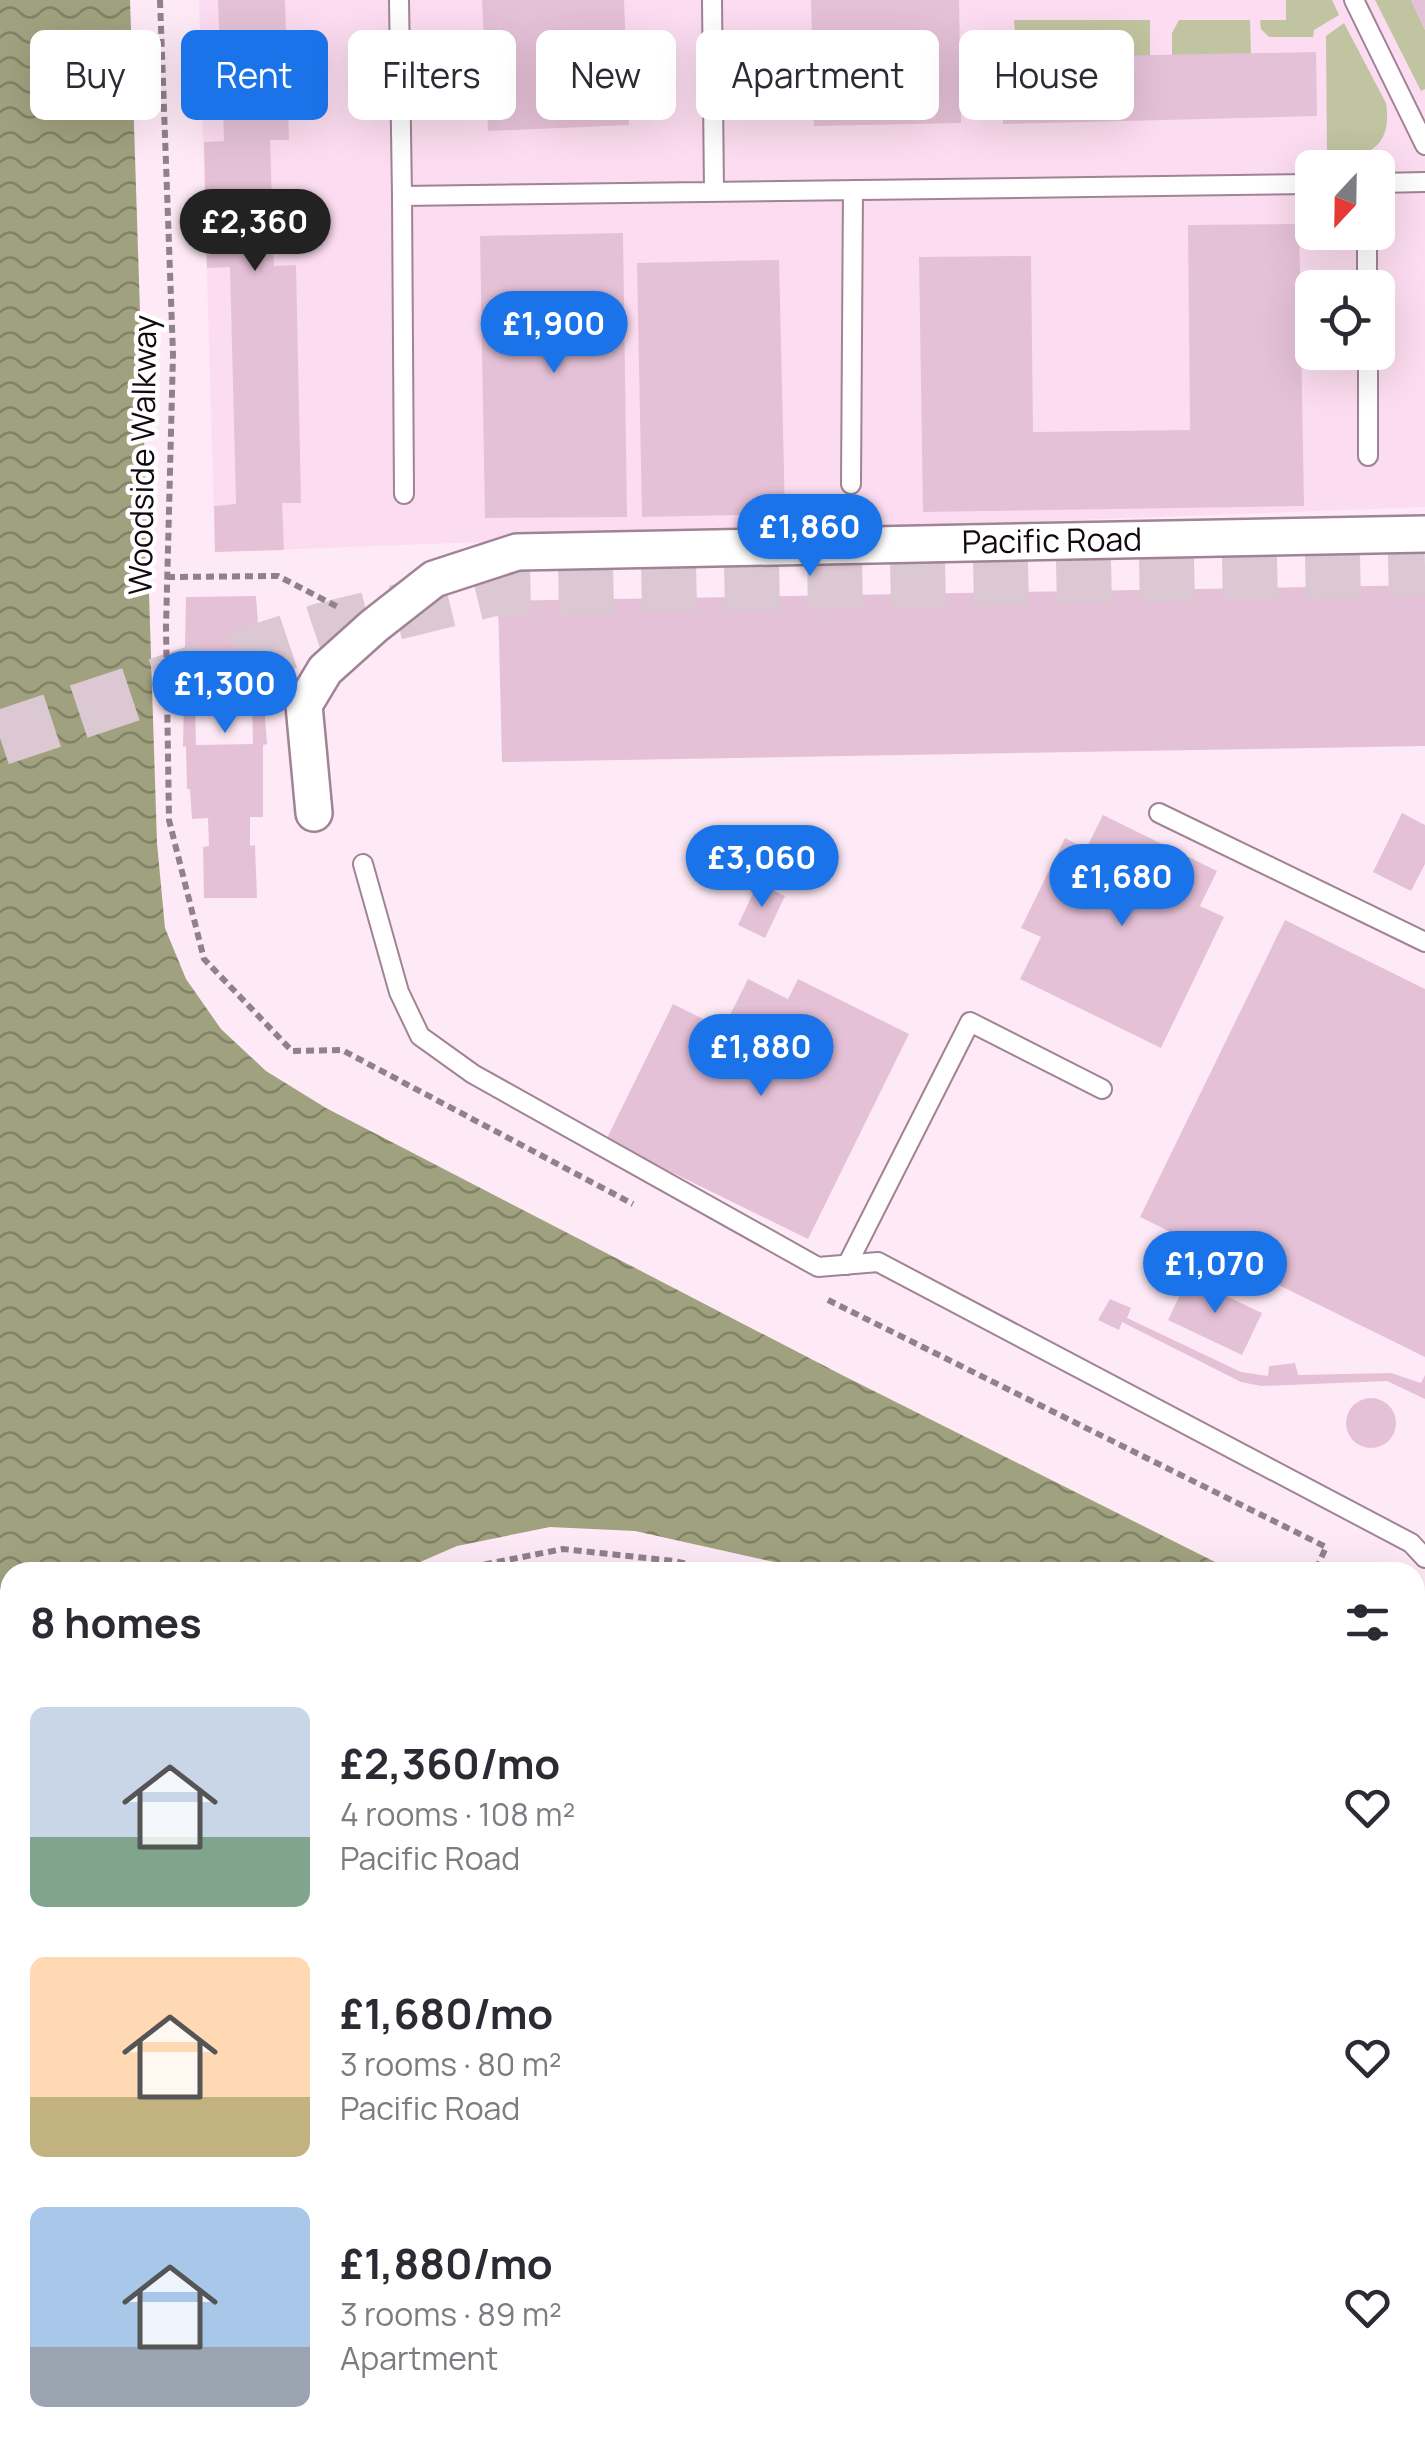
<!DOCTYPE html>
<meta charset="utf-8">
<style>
body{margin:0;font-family:Manrope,sans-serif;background:#f2f2f3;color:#2b2b33;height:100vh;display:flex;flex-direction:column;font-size:38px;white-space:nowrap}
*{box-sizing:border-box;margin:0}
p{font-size:32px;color:#7c7c81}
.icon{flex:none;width:55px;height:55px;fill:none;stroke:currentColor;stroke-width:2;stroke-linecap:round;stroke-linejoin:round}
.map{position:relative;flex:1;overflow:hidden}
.panel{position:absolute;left:0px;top:1562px;width:1425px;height:892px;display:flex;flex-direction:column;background:#fff;border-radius:30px 30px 0 0;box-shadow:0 10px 40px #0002}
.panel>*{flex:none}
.top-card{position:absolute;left:30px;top:30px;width:1365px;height:90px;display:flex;gap:20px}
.needle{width:65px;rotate:202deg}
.buttons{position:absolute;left:1295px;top:150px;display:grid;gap:20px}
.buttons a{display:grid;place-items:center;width:100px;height:100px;border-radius:15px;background:#fff;box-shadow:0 10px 40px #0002;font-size:50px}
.price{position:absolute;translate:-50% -85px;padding:0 22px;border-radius:35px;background:#1a73e8;color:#fff;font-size:32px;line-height:65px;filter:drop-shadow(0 2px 5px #0008)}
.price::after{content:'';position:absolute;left:50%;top:60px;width:30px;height:22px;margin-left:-15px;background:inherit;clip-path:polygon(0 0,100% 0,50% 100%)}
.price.current{background:#222;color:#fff}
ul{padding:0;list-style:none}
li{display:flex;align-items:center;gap:30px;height:250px;padding:0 30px}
li span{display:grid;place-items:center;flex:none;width:280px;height:200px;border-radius:15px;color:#555}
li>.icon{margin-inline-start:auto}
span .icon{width:120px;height:120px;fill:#fffc;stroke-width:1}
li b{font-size:42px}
h2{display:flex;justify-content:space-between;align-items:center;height:120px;padding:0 30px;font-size:42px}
.tag{padding:0 35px;border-radius:15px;background:#fff;box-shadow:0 10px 40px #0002;font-size:35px;line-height:90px}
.tag.current{background:#1a73e8;color:#fff}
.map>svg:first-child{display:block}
.built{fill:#fcdcf0;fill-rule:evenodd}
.green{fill:#c1c4a0}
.forest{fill:url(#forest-firs)}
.water{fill:url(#water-waves)}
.building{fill:#e5c1d7;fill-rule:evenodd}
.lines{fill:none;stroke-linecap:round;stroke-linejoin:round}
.primary-tunnel{stroke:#dbc8d3;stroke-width:55;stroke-dasharray:55 28;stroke-linecap:butt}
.service-casing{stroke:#a08395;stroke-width:22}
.minor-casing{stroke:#a08395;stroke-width:40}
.path{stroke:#91818b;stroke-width:6;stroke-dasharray:8 5;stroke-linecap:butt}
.service{stroke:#fff;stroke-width:18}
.minor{stroke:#fff;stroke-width:35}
.labels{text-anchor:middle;stroke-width:9;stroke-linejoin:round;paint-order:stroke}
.street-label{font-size:32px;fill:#12080f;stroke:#fff}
</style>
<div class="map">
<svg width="1425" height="2454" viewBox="0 0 1425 2454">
<defs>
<pattern id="forest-firs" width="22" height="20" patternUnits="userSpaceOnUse" patternTransform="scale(2.5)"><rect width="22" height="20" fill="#c1c4a0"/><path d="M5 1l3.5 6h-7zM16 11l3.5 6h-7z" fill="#a5a789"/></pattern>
<pattern id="water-waves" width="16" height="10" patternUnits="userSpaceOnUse" patternTransform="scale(2.5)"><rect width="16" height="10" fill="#a0a27f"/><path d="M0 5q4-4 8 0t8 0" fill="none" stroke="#818266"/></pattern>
</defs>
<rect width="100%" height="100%" fill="#feeaf6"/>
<path class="built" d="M199 0H1425V507L215 552ZM1312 168H1378V232H1312ZM1312 288H1378V352H1312Z"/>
<path class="green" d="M1286 0H1332L1339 15 1314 30 1313 37H1269L1261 29 1260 20H1286Z
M1375 0H1411L1425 30V89L1421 91Z
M1014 20H1150V56L1060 58 1058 48 1032 49 1015 33Z
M1179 20H1250L1251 54 1172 55V33Z
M1344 23 1386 103C1393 149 1366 158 1327 160L1326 36Z
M1415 1994 1425 2001V2148L1415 2145Z"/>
<path class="forest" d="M1415 2066 1425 2068V2148L1415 2145Z"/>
<path class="water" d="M0 0H130L157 843 165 928 186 979 221 1029 266 1071 326 1108 842 1375 1235 1572H805L774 1562 635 1531 550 1527 457 1546 397 1572H10V2445H175L174 2454H0Z
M1415 2148 1425 2151V2454H924L901 2445H1415Z"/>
<path class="building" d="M218 0H285L289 140H270L274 266 296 265 301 503H282L284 550 215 552 214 506 236 504 230 267 207 268 204 142 224 141 223 107H213L212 82H221Z
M482 0H624L629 125 488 131Z
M811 0H959L961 123 814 126Z
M1411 0H1425V30Z
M1316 52 1317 116 1003 124 1002 58Z
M1299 224 1304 506 923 512 919 257 1031 256 1033 432 1190 430 1188 225Z
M623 233 627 517 485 518 480 236Z
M779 260 785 514 642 517 637 263Z
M1425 585V746L502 762 498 601Z
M256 596 267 744 263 745V817H250V846L255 845 257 898H204L203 847 209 846 208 818 192 819 190 789H187L186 746 183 747 186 597ZM251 668 253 744 196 745 194 670Z
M1402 813 1425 825V864L1411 891 1373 872Z
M1103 815 1217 871 1200 906 1224 917 1161 1048 1020 979 1041 937 1021 928 1065 838 1086 849Z
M758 883 785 896 765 938 738 925Z
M1285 920 1425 989V1357L1140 1217Z
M748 979 788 999 798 979 909 1034 808 1239 606 1140 673 1004 723 1029Z
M1188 1278 1262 1313 1242 1355 1168 1320Z
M1110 1299 1131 1308 1127 1318 1241 1372 1268 1376 1269 1366 1295 1363 1298 1375 1391 1373 1421 1383 1425 1375V1399L1387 1381 1261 1386 1241 1382 1122 1322 1119 1330 1098 1320Z
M1346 1423a25 25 0 1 1 50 0a25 25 0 1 1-50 0Z"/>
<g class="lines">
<path class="primary-tunnel" d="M0 738 320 631 491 589 1425 569"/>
<defs>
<path id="service" d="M399 0 402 196 1312 184
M712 0 714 192
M1354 0 1425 145
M1378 183 1425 182
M402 196 404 494
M1367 232V288
M1368 352V456
M851 484 853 190
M1159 813 1425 942
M363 864 399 992 420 1036 473 1074 818 1267 878 1262 1411 1543 1425 1558
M847 1265 970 1022 1102 1089
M1415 1872 1425 1851
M1415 1957 1425 1966"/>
<path id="minor" d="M314 813 304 705 325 670 374 626 434 579 517 552 1425 534"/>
</defs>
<use href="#service" class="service-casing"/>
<use href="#minor" class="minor-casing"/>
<path class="path" d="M160 0 173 354 166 627 169 820 204 959 292 1051 342 1050 633 1204
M167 577 278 576 338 607
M828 1300 1326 1547 1315 1572
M446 1572 563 1549 674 1561 722 1572
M790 2445 813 2454
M847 2445 869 2454
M215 2454V2445"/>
<use href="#service" class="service"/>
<use href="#minor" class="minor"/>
</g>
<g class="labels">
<g class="street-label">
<text transform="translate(143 455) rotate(-89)" y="11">Woodside Walkway</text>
<text transform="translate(1052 541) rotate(-1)" y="11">Pacific Road</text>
</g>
</g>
</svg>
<div class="buttons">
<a><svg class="needle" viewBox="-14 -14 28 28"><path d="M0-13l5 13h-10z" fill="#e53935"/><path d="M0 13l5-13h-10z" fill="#7c7c81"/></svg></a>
<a><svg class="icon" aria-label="locate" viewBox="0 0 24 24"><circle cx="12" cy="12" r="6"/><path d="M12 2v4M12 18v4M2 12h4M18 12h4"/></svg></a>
</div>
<b class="price current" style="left:255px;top:274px">£2,360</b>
<b class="price" style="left:554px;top:376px">£1,900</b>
<b class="price" style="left:810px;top:579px">£1,860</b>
<b class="price" style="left:225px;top:736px">£1,300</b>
<b class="price" style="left:762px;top:910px">£3,060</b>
<b class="price" style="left:1122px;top:929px">£1,680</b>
<b class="price" style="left:761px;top:1099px">£1,880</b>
<b class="price" style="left:1215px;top:1316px">£1,070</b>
<div class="top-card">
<a class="tag">Buy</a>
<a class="tag current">Rent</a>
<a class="tag">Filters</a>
<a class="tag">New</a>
<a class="tag">Apartment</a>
<a class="tag">House</a>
</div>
<section class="panel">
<h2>8 homes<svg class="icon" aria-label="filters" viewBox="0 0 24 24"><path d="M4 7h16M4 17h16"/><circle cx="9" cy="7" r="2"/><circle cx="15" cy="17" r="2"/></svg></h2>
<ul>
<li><span style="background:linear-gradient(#c9d6e8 65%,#7fa58c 0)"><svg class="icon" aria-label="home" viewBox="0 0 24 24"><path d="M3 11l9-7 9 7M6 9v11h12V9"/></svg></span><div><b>£2,360/mo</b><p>4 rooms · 108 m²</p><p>Pacific Road</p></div><svg class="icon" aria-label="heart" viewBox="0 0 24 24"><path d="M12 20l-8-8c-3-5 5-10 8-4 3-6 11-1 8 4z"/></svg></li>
<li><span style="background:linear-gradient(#ffd9b3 70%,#c2b280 0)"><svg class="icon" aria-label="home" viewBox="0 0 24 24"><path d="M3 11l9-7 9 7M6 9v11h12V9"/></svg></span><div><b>£1,680/mo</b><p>3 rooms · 80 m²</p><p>Pacific Road</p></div><svg class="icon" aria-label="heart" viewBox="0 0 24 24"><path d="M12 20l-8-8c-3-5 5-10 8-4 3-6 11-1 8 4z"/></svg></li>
<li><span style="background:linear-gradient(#a9c7e8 70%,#9aa5b1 0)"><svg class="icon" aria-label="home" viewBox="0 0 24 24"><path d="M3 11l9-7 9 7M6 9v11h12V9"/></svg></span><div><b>£1,880/mo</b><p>3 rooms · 89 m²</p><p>Apartment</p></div><svg class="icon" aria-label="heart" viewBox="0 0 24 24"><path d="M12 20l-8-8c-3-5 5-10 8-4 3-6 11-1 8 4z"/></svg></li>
</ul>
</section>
</div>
